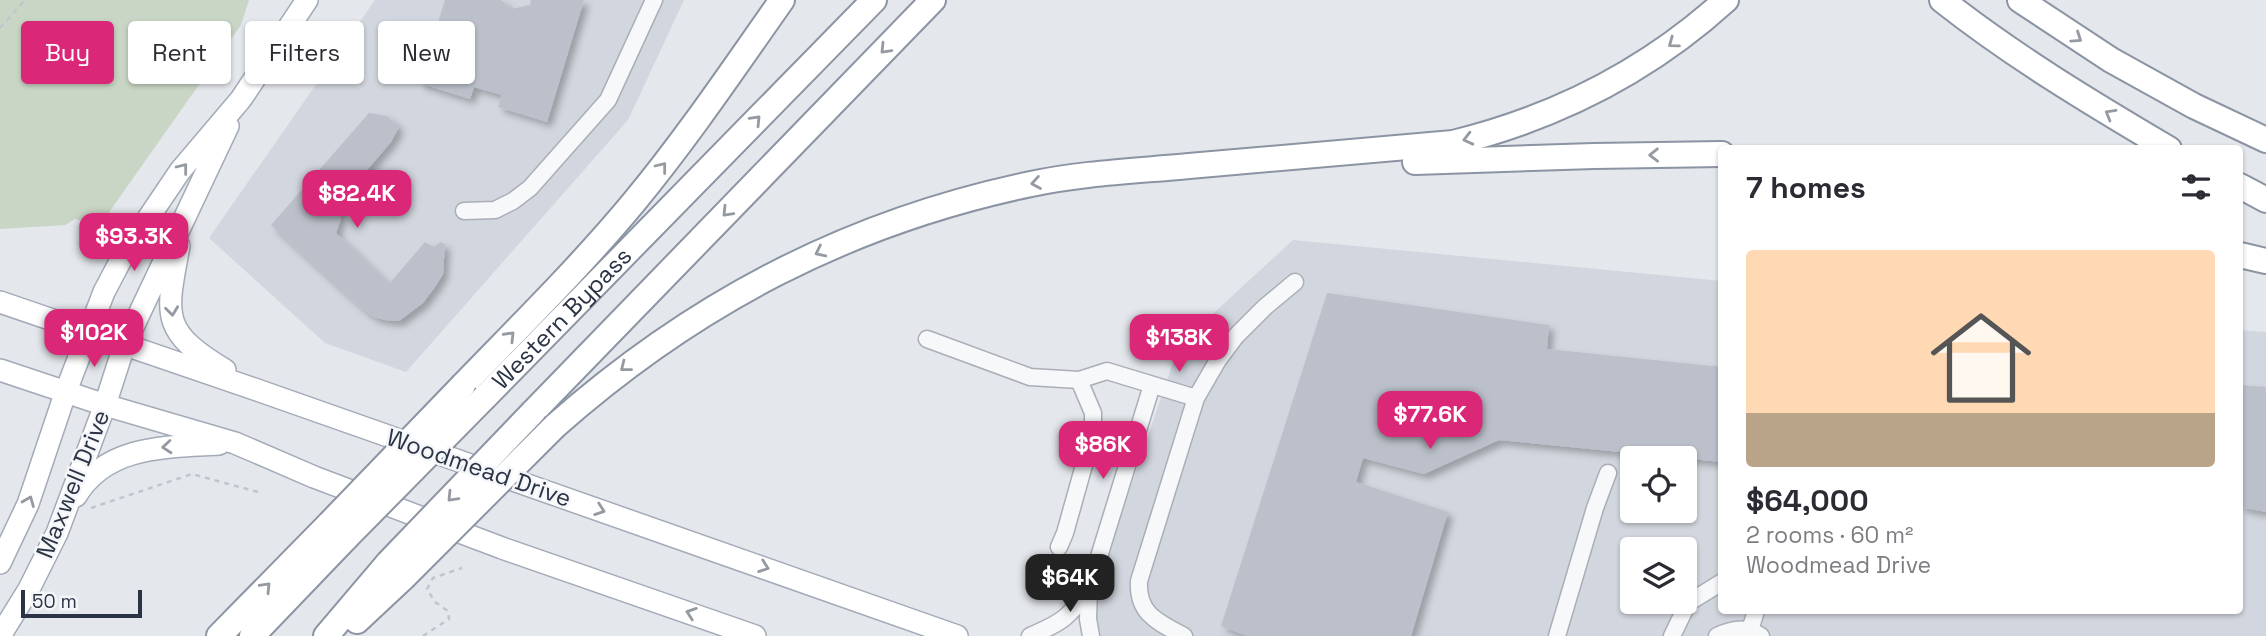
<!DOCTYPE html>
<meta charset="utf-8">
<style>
body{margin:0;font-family:"Space Grotesk",sans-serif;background:#f7f7f7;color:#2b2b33;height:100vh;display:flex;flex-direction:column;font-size:26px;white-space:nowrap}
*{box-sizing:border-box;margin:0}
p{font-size:23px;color:#7c7c81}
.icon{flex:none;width:38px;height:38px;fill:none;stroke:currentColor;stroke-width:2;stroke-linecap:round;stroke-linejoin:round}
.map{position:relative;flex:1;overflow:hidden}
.side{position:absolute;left:1718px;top:145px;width:525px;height:469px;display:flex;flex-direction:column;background:#fff;border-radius:7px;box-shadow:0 2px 5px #0004}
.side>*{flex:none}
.hud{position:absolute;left:21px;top:21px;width:665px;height:63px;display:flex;gap:14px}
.tools{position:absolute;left:1620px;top:446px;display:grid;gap:14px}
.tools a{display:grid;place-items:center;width:77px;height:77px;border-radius:7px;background:#fff;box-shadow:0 2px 5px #0004;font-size:35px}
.scale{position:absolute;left:21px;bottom:18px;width:121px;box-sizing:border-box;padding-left:7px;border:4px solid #2b3445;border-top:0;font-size:19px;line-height:24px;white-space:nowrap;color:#2b3445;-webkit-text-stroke:5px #f4f6f9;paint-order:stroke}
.price{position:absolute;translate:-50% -60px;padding:0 16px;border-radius:14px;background:#db2777;color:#fff;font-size:23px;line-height:46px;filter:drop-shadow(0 2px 4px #0008)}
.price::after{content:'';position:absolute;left:50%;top:42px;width:21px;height:16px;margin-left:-10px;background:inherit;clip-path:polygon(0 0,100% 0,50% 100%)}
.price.on{background:#222;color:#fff}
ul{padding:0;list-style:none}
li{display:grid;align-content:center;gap:14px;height:371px;padding:0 28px}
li+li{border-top:2px solid #e1e1e2}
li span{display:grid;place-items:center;height:217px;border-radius:7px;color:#555}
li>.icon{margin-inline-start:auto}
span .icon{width:126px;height:126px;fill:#fffc;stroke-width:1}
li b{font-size:30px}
h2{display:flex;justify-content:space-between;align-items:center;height:84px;padding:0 28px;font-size:30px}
.tag{padding:0 24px;border-radius:7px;background:#fff;box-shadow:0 2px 5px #0004;font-size:24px;line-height:63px}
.tag.on{background:#db2777;color:#fff}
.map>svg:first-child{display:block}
.built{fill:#d2d6de;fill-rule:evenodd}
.green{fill:#c9d6c5}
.building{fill:#bbc0ca;filter:url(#shadow)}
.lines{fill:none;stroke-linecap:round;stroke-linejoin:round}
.minor-casing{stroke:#a9aeb7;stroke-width:19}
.major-casing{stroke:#a3abb8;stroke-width:24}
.highway-casing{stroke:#8b94a3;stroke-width:28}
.path{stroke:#c2c5cb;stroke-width:2.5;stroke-dasharray:5 5;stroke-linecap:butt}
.minor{stroke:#f7f8fa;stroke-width:16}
.major{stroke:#fff;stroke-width:21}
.highway{stroke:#fff;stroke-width:24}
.highway-bridge-casing{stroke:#8b94a3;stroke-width:28;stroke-linecap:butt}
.highway-bridge{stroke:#fff;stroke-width:24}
.oneway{stroke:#959aa2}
.labels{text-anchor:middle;stroke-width:5;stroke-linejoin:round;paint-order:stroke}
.street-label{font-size:24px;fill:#2b3445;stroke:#f4f6f9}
</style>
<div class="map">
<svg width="2266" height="636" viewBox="0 0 2266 636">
<defs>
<filter id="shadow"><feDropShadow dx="5" dy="5" stdDeviation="3.5" flood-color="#0004"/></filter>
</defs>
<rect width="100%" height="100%" fill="#e4e7ec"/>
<path class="built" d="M375 0H684L628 120 406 372 325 343 209 238Z
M1293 240 1722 281V611H2240V330L2266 332V636H1094L1081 632 1179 345ZM1633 458H1685V511H1633ZM1633 550H1685V602H1633Z"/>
<path class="green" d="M0 0H249L241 25 105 218 85 221 75 219 65 225 0 229Z"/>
<path class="building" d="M445 0H501L511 9 530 5 531 0H584L547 122 498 107 502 95 474 87 470 99 419 83Z
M369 113 387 116 399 127 391 142 339 203 341 219 336 233 389 284 425 242 434 247 440 242 445 244 443 274 435 287 423 303 399 321 385 320 374 317 364 310 271 225Z
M1327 293 1549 325 1547 349 1722 367V462L1499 440 1424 474 1363 458 1356 482 1448 512 1411 636H1247L1221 626Z
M2240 385 2266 387V512L2240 507Z"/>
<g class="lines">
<defs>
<path id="minor" d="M464 211 495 210 513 201 530 188 608 100 654 0
M927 339 1030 377 1079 380 1107 371 1196 398
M1059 547 1065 533 1093 433V413L1079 380
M1750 630 1756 611
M1030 636C1063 622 1068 618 1089 589
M1091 636 1088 619 1089 589 1152 385
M1184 636C1158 622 1137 614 1139 581L1196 398 1218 360 1236 336 1265 307 1295 282
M1557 636 1595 508 1608 473
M1672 636 1688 603 1722 582
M1717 636C1733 628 1746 627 1761 636"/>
<path id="major" d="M179 246C166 316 160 331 225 370
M0 302 260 391 957 636
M0 370 105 405 235 443 314 477 502 548 755 636
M76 496C106 445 167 447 219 444
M0 563 28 504 66 391 104 292 124 254 180 171 241 99 307 0
M0 636 29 589 57 533 105 405 124 346 228 126"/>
<g id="highway">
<path d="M1942 0C2013 56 2091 103 2169 149"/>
<path d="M2020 0 2111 60 2194 106 2266 140"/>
<path d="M1415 162 1594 156 1722 154"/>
<path d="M2240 186 2266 200"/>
<path d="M2240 255 2266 261"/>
<path d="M463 385C521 325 581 266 634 202 687 138 734 68 782 0"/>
<path id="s1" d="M485 397 874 0"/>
<path d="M533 412 933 0"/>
<path d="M555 426C694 303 849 222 1031 184 1082 173 1136 171 1189 166 1277 159 1365 151 1453 143 1555 118 1648 71 1726 0"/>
<path d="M357 621 403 578"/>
<path d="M219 636 330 523"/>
<path d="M252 636 346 538"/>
<path d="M326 636 388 563"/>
</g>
</defs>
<use href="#minor" class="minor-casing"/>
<use href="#major" class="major-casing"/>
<use href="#highway" class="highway-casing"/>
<path class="path" d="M0 28 25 0
M91 508 192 474 258 492
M423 636 449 619 448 611 435 602 427 589 433 578 462 568"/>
<use href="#minor" class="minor"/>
<use href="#major" class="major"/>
<use href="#highway" class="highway"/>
<defs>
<path id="highway-bridge" d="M330 523 463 385
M346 538 485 397
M388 563 533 412
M403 578 555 426"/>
</defs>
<use href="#highway-bridge" class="highway-bridge-casing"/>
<use href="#highway-bridge" class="highway-bridge"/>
</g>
<defs><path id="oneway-chevron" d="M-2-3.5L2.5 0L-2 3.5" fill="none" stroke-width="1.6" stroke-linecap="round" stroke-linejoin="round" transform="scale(1.75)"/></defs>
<g class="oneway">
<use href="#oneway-chevron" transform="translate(2077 38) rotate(34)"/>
<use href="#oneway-chevron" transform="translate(1673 43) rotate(144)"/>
<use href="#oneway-chevron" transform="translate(885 49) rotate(134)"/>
<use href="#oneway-chevron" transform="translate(2110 114) rotate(-150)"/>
<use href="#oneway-chevron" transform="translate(756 120) rotate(-46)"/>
<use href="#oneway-chevron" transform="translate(1468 139) rotate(166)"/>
<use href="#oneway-chevron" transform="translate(1654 155) rotate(179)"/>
<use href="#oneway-chevron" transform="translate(662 167) rotate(-52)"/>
<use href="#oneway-chevron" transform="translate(183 168) rotate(-52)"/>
<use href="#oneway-chevron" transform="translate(1036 183) rotate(170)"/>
<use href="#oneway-chevron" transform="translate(727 212) rotate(134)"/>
<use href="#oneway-chevron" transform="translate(820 252) rotate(154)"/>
<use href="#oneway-chevron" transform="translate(172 311) rotate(83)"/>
<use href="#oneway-chevron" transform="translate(510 336) rotate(-46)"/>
<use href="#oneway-chevron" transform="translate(625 367) rotate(142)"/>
<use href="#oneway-chevron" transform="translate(167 447) rotate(175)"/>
<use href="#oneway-chevron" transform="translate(452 497) rotate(134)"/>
<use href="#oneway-chevron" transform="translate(29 501) rotate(-68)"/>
<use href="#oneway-chevron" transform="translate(600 510) rotate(19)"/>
<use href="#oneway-chevron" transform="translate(764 567) rotate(20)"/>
<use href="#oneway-chevron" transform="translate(266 587) rotate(-46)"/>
<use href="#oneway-chevron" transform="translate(691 613) rotate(-161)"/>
</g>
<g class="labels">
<g class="street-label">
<text dy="8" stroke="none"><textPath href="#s1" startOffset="110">Western Bypass</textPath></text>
<text transform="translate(479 468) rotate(19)" y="8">Woodmead Drive</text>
<text transform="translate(73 484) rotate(-68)" y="8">Maxwell Drive</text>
</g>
</g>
</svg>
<div class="tools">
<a><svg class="icon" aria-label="locate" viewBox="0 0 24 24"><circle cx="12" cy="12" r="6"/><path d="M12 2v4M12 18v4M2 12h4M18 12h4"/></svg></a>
<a><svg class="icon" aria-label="layers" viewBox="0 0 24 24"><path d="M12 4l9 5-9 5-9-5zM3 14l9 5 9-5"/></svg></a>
</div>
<div class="scale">50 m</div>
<b class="price" style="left:357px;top:230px">$82.4K</b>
<b class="price" style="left:134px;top:273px">$93.3K</b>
<b class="price" style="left:94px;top:369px">$102K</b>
<b class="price" style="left:1179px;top:374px">$138K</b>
<b class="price" style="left:1430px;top:451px">$77.6K</b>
<b class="price" style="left:1103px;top:481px">$86K</b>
<b class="price on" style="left:1070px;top:614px">$64K</b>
<div class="hud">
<a class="tag on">Buy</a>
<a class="tag">Rent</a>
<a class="tag">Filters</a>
<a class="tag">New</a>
</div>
<section class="side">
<h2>7 homes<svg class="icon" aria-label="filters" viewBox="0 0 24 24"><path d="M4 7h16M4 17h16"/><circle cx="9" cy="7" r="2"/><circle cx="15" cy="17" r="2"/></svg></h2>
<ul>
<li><span style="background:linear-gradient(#ffd9b3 75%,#b9a48a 0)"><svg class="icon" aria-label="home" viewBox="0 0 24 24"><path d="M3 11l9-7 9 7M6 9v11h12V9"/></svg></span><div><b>$64,000</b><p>2 rooms · 60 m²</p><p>Woodmead Drive</p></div></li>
</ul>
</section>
</div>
